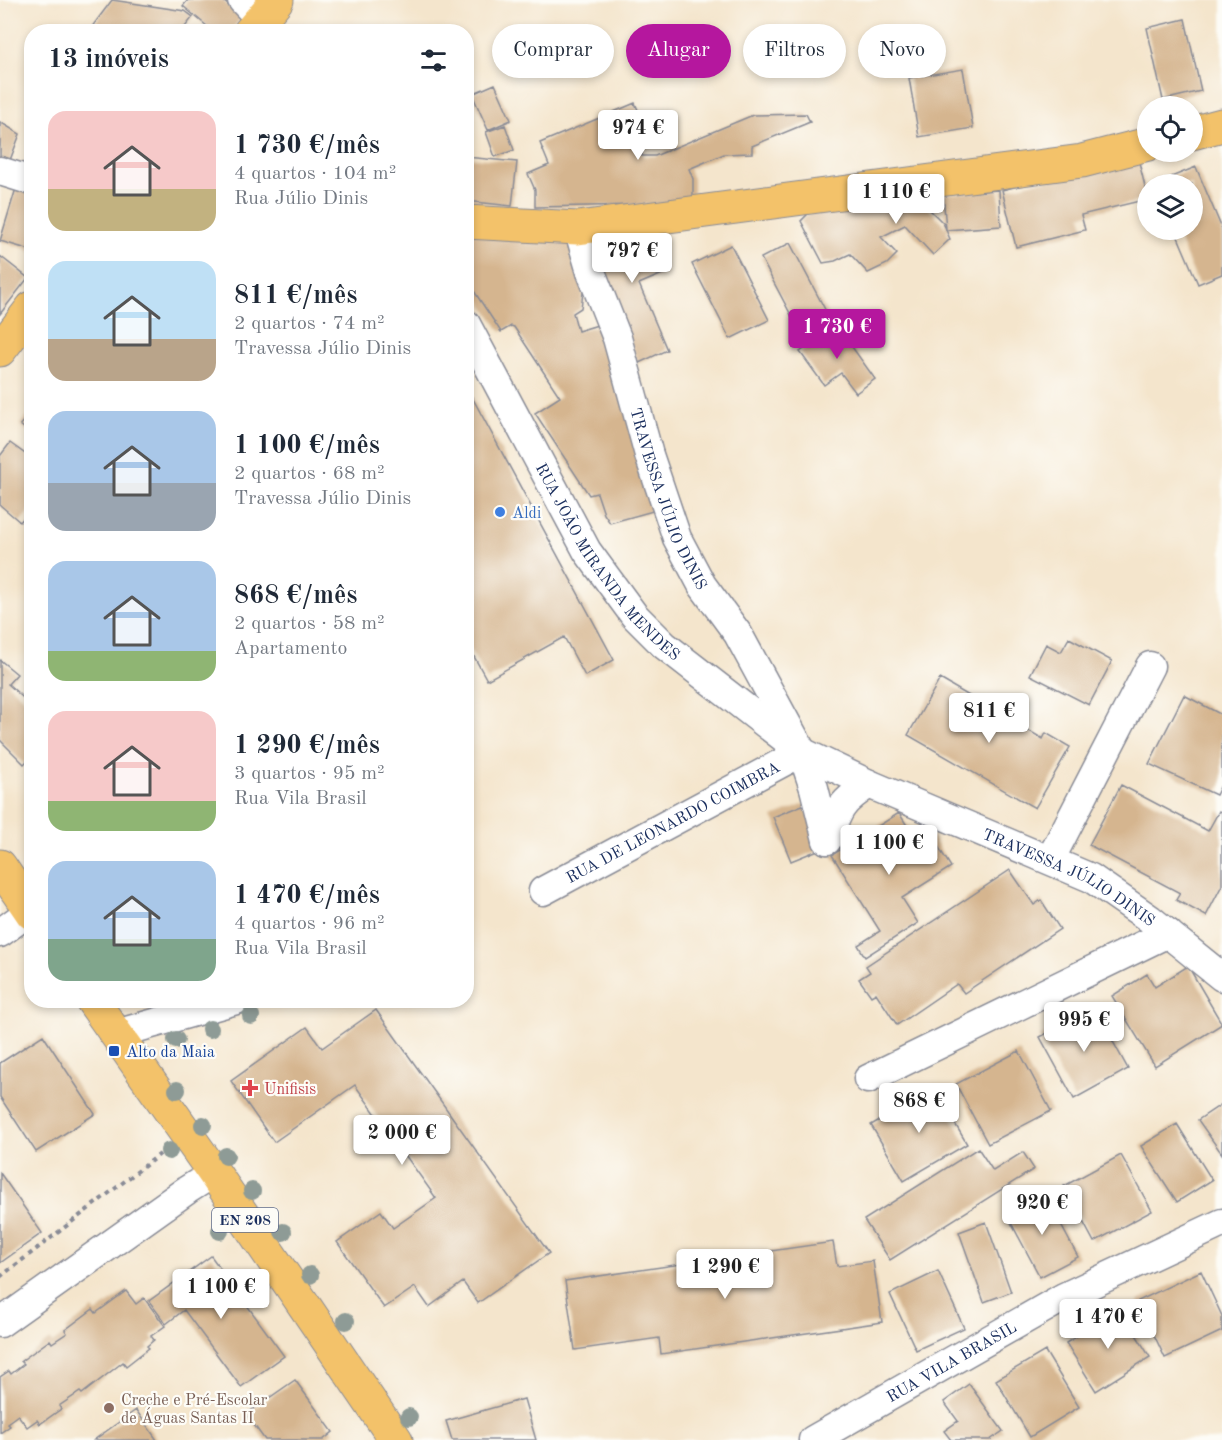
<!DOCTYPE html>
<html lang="pt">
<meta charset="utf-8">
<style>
body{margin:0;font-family:"Old Standard TT",serif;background:#f2f2f3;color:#1f2937;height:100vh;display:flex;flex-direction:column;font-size:22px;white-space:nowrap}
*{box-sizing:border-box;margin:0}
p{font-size:20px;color:#747a83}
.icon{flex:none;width:33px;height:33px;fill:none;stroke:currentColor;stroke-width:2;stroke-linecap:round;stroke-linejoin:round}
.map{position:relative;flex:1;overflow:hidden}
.details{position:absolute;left:24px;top:24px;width:450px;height:984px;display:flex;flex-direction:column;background:#fff;border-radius:24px;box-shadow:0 3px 9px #0003}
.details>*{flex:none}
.top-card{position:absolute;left:492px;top:24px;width:570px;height:54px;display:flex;gap:12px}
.tools{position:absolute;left:1137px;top:96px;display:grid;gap:12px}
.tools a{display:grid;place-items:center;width:66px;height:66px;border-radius:50%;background:#fff;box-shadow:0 3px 9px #0003;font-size:30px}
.price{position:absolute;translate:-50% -51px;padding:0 14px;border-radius:6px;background:#fff;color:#222;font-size:20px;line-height:39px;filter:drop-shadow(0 2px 3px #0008)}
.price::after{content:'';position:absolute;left:50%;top:36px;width:18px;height:14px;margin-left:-9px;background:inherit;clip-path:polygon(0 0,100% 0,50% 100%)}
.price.on{background:#b5179e;color:#fff}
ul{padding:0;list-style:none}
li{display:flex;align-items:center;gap:18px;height:150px;padding:0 24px}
li span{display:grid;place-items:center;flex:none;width:168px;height:120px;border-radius:18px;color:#555}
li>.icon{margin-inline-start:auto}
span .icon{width:72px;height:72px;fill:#fffc;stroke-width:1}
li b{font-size:26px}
h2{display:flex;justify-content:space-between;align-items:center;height:72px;padding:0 24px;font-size:26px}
.pill{padding:0 21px;border-radius:27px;background:#fff;box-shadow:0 3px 9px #0003;font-size:21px;line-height:54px}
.pill.on{background:#b5179e;color:#fff}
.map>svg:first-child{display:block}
.building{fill:#d5b58f}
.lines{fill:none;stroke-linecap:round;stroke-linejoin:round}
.minor-casing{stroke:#888a95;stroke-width:31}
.major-casing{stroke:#888a95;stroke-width:35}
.path{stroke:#888a95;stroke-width:4;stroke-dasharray:4.5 4.5;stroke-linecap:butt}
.minor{stroke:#fff;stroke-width:28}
.major{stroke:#f3c26a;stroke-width:33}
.tree{fill:#8e9b96}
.shop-dot{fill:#3f7fe0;stroke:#fdfcf7;stroke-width:2}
.transit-dot{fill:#1a4fb4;stroke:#fdfcf7;stroke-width:2}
.health-dot{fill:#e0444e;stroke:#fdfcf7;stroke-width:2}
.education-dot{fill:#8d6e63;stroke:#fdfcf7;stroke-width:2}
.labels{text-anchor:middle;stroke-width:4.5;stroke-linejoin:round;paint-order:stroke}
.shield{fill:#fdfcf7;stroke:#5f6c8c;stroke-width:1.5}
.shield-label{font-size:15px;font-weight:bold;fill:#1b2f5e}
.street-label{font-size:16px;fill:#1b2f5e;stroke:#fdfcf7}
.shop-label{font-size:16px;fill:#366cbe;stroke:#fdfcf7;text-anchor:start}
.transit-label{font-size:16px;fill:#164399;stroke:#fdfcf7;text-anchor:start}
.health-label{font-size:16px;fill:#be3a42;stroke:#fdfcf7;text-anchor:start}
.education-label{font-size:16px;fill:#785e54;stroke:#fdfcf7;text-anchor:start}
</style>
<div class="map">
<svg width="1222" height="1440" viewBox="0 0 1222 1440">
<rect width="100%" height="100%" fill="#fdfcf7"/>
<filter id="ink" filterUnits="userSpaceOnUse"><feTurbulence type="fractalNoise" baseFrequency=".0167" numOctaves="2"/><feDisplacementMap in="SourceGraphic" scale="12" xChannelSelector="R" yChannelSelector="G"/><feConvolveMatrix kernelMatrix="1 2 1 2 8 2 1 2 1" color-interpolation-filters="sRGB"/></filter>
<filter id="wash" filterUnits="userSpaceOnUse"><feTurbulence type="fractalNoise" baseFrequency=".008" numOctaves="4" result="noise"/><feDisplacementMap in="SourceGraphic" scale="24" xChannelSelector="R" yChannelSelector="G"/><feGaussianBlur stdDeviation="1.35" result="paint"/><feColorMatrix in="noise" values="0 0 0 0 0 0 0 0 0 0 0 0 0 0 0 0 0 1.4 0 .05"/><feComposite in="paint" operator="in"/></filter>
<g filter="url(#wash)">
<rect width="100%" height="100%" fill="#f4e5cc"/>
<g id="blocks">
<path class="building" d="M112 0 185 11 193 17 181 32H88Z
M188 0H222L242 17 230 32H214L183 6Z
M1185 19 1201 91 1163 100 1147 28Z
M963 69 973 128 919 137 909 78Z
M495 84 511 120 488 130 472 94Z
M635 103 641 117 642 156H655L753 115 806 114 810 122 752 146V153L724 154 689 169 693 179V204L535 207V190L528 174 549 165 540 143Z
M0 122 20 134 7 168 0 165Z
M505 125 514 150 495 157 486 132Z
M466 157 517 162 512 206 466 201Z
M1138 158 1148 199 1081 215 1085 230 1016 247 1002 190Z
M1196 167 1222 229V274L1198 284 1175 230H1192V184H1154Z
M17 185 32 189V253L27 249 0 241Z
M999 190 1001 226 946 230 950 239 933 255 905 225 881 237 897 254 887 264 868 273 850 254 835 261 823 263 801 221 809 213 915 195 943 223 946 229 943 194Z
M645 221 667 272 639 284 667 350 639 363 588 246Z
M466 225 577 240 586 269 581 308 573 313 578 331 601 324 660 509 610 523 604 514 597 493 589 495 535 413 560 397 514 327 511 326 501 332 466 279Z
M790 243 830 319 801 334 761 258Z
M731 245 769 320 730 339 692 264Z
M0 256 28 278 0 314Z
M837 326 875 379 856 393 841 373 824 385 800 352Z
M466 386 614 660 585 676 564 637 487 680 466 642Z
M32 411V434L20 425Z
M10 443 32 459V508L20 522 0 505V456Z
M1069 638 1112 661 1089 705 1030 675 1046 644 1061 652Z
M0 660 17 674 8 684 32 706V756L24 764 0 740Z
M940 679 1043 739 1046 733 1070 747 1035 808 908 735Z
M1184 695 1222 715V783L1216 795 1149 764Z
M1121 785 1208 831 1219 811 1222 813V885L1206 916 1176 900 1180 893 1089 845Z
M805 804 823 848 791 861 773 817Z
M899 813 918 843 931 835 951 867 902 898 918 923 865 957 858 945 880 931 832 855Z
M1010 870 1034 905 1041 900 1060 929 964 993 957 984 897 1025 876 993 871 996 859 979 870 972 866 966Z
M1188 966 1222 1024 1155 1066 1112 996 1147 974 1155 987Z
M1094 1007 1128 1069 1074 1099 1040 1037Z
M376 1010 549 1253 478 1303 463 1282 429 1307 415 1287 384 1308 337 1242 381 1211 393 1228 436 1198 355 1085 274 1142 231 1081 307 1027 322 1048Z
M43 1035 95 1114 36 1152 0 1097V1063Z
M1019 1051 1051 1111 988 1144 956 1084Z
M934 1088 967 1144 904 1181 871 1125Z
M1222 1104V1154L1198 1120Z
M1177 1124 1212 1180 1177 1202 1141 1146Z
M978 1148 993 1171 1023 1152 1034 1169 890 1260 864 1220Z
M1121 1155 1152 1211 1094 1242 1064 1186Z
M0 1173 42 1233 0 1263Z
M1045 1195 1078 1257 1040 1277 1007 1215Z
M986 1222 1011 1292 984 1302 959 1232Z
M833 1242 837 1266 873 1261 882 1322 661 1354 659 1338 575 1350 565 1281Z
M211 1256 284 1356 241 1387 184 1310 166 1324 149 1301Z
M938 1271 964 1328 916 1350 890 1294Z
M1201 1271 1222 1316V1331L1165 1358 1138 1301Z
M126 1291 136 1304 144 1298 165 1326 151 1336 154 1340 147 1346 149 1348 126 1366 123 1362 82 1394 80 1392 59 1406 61 1409 40 1424 37 1420 27 1427 18 1415 7 1423 10 1426 0 1433V1377L9 1371 11 1374 24 1364 21 1361 50 1340 52 1343 67 1333 65 1330 93 1309 96 1313Z
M1120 1309 1150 1357 1096 1391 1066 1343Z
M1045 1351 1079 1407 1030 1437 996 1380Z
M295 1380 333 1432 323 1440H265L246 1414Z
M969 1384 1003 1431 990 1440H951L944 1431 958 1421 944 1402Z
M524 1399 536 1440H452L446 1421Z
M136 1410 157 1440H94Z"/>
</g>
</g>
<g filter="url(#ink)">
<use href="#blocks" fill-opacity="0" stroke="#888a95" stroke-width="1.5"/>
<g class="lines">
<defs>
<g id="minor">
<path d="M242 0 260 19"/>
<path d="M0 171 32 181"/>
<path id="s1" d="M578 228 591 272 617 338 649 455 677 538 702 585 738 634 802 752 814 788 827 840"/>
<path id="s2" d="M466 324 587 551 634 615 664 645 802 752 869 784 1091 878 1150 919 1222 977"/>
<path d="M827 840C839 808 841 802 869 784"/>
<path d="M1050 860 1150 666"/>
<path id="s3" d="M543 891 802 752"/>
<path d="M0 933 30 911"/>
<path d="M116 1034 236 1000"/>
<path d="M868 1079 1168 933"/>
<path d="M0 1323 187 1190 214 1173"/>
<path id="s4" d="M813 1440 1064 1297 1222 1223"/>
</g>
<path id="major" d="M250 32 277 0
M1192 133 1222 125
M466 222 578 228 1082 161 1148 144
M0 350 32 308
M0 866 32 913
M92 1000 214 1173 396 1440"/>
</defs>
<use href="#minor" class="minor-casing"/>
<use href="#major" class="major-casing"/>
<path class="path" d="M0 1277 160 1154"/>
<use href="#minor" class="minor"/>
<use href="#major" class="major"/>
</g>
<g class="tree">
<circle cx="251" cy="1016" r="9"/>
<circle cx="210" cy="1029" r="9"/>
<circle cx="176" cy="1040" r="9"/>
<circle cx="177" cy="1090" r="9"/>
<circle cx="203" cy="1125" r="9"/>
<circle cx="169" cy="1151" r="9"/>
<circle cx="226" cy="1156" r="9"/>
<circle cx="252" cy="1191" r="9"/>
<circle cx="220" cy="1231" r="9"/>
<circle cx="283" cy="1232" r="9"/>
<circle cx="310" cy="1275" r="9"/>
<circle cx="346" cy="1321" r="9"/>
<circle cx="409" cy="1417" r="9"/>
</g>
</g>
<circle class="shop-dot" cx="500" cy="512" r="6"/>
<rect class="transit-dot" x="108" y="1045" width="12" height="12" rx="3"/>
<path class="health-dot" d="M247 1079h6v6h6v6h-6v6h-6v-6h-6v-6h6z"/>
<circle class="education-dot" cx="109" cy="1408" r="6"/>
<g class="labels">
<rect class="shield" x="212" y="1208" width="66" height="24" rx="4.5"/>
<g class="shield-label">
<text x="245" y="1225">EN 208</text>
</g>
<g class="street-label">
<text dy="6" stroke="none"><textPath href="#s1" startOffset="286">TRAVESSA JÚLIO DINIS</textPath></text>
<text dy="6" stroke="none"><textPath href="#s2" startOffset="278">RUA JOÃO MIRANDA MENDES</textPath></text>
<text dy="6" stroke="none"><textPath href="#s3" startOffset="147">RUA DE LEONARDO COIMBRA</textPath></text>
<text dy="6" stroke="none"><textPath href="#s2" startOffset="849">TRAVESSA JÚLIO DINIS</textPath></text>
<text dy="6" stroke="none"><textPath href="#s4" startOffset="159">RUA VILA BRASIL</textPath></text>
</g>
<g class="shop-label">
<text x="512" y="518">Aldi</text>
</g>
<g class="transit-label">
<text x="126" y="1057">Alto da Maia</text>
</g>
<g class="health-label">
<text x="264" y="1094">Unifisis</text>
</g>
<g class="education-label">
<text x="121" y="1405">Creche e Pré-Escolar<tspan x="121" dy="18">de Águas Santas II</tspan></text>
</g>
</g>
</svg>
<div class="tools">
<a><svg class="icon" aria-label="locate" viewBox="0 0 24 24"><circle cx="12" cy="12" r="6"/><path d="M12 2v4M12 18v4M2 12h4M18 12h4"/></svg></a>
<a><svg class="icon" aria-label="layers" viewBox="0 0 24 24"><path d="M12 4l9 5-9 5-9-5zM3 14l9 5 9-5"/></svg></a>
</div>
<b class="price" style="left:638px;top:161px">974 €</b>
<b class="price" style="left:896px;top:225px">1 110 €</b>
<b class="price" style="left:632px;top:284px">797 €</b>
<b class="price on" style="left:837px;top:360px">1 730 €</b>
<b class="price" style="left:989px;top:744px">811 €</b>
<b class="price" style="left:889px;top:876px">1 100 €</b>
<b class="price" style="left:1084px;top:1053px">995 €</b>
<b class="price" style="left:919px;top:1134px">868 €</b>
<b class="price" style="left:402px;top:1166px">2 000 €</b>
<b class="price" style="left:1042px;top:1236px">920 €</b>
<b class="price" style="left:725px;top:1300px">1 290 €</b>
<b class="price" style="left:221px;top:1320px">1 100 €</b>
<b class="price" style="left:1108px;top:1350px">1 470 €</b>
<div class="top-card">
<a class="pill">Comprar</a>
<a class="pill on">Alugar</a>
<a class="pill">Filtros</a>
<a class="pill">Novo</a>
</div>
<section class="details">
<h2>13 imóveis<svg class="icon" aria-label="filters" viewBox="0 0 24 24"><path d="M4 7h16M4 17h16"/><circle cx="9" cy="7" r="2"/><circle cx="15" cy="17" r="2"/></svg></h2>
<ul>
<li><span style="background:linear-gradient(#f6c9c9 65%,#c2b280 0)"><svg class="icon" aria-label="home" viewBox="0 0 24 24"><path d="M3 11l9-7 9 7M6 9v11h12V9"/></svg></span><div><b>1 730 €/mês</b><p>4 quartos · 104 m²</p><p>Rua Júlio Dinis</p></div></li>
<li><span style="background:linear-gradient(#bfe0f5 65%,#b9a48a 0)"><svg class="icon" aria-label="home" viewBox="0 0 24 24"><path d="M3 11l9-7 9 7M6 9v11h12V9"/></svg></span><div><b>811 €/mês</b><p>2 quartos · 74 m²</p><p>Travessa Júlio Dinis</p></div></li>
<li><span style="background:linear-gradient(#a9c7e8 60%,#9aa5b1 0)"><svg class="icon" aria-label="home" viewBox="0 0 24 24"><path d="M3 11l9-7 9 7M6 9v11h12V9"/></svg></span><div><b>1 100 €/mês</b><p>2 quartos · 68 m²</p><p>Travessa Júlio Dinis</p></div></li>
<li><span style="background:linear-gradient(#a9c7e8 75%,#8fb573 0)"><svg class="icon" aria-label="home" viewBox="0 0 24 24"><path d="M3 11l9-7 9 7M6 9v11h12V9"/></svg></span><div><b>868 €/mês</b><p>2 quartos · 58 m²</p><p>Apartamento</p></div></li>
<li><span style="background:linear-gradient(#f6c9c9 75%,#8fb573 0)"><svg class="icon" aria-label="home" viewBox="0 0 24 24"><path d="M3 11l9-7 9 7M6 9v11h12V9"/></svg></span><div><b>1 290 €/mês</b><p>3 quartos · 95 m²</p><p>Rua Vila Brasil</p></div></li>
<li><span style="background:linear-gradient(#a9c7e8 65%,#7fa58c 0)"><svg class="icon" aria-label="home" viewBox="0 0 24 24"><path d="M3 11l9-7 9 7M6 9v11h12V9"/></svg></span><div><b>1 470 €/mês</b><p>4 quartos · 96 m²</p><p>Rua Vila Brasil</p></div></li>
</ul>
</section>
</div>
